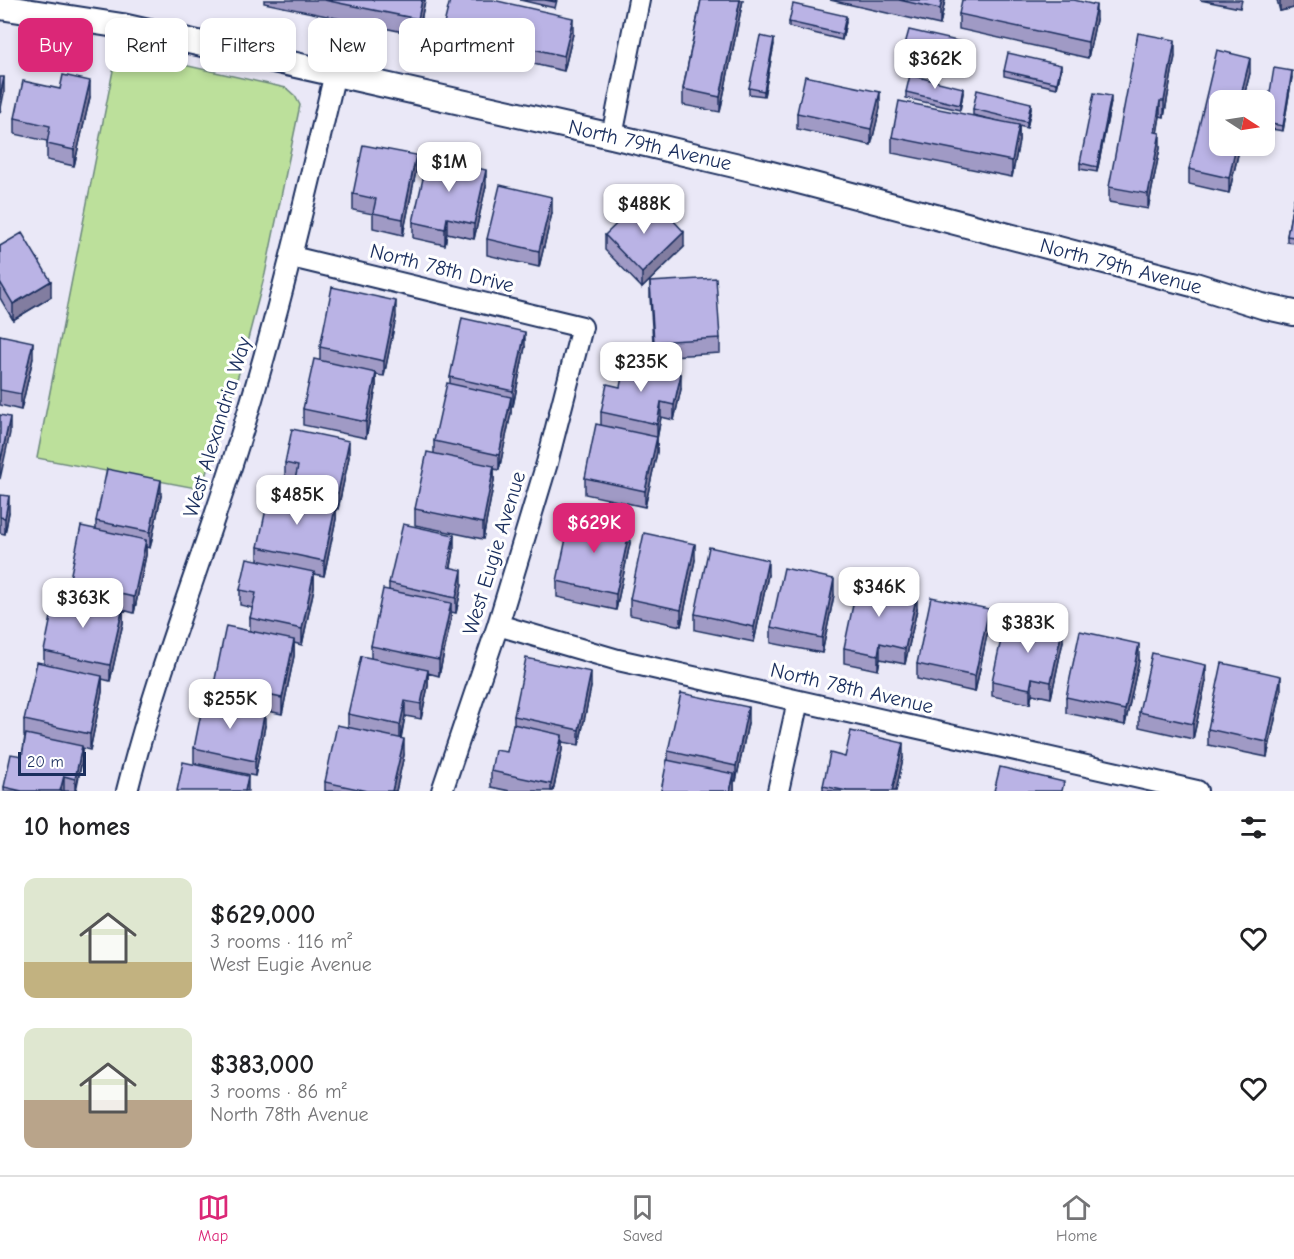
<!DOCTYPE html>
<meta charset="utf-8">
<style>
body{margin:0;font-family:"Comic Neue",sans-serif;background:#f2f2f2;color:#202124;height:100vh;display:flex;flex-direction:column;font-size:22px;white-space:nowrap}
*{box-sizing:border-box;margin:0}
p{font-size:20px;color:#757577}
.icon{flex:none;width:33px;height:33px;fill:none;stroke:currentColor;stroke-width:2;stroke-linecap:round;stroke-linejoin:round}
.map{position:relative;height:791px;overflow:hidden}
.side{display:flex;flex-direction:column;background:#fff;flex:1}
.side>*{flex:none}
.top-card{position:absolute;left:18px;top:18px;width:600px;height:54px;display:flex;gap:12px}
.needle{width:39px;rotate:102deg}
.buttons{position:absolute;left:1209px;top:90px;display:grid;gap:12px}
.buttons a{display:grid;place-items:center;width:66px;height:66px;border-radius:12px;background:#fff;box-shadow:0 3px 9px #0003;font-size:30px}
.scale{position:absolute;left:18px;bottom:15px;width:68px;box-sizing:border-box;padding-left:6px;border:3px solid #1b2f5e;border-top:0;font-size:16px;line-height:21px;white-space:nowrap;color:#1b2f5e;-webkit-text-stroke:4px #fff;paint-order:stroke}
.price{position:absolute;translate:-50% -51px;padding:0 14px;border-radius:12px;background:#fff;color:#222;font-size:20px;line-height:39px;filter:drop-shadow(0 2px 3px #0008)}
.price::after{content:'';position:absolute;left:50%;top:36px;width:18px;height:14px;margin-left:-9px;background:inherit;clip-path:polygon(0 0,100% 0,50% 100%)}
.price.active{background:#db2777;color:#fff}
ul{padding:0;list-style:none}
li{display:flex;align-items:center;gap:18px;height:150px;padding:0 24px}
li span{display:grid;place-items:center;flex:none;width:168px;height:120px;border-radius:12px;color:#555}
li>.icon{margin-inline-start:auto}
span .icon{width:72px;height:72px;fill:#fffc;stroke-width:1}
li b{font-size:26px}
h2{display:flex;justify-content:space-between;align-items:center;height:72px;padding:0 24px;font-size:26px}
.tag{padding:0 21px;border-radius:12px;background:#fff;box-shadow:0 3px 9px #0003;font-size:21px;line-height:54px}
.tag.active{background:#db2777;color:#fff}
.tab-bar{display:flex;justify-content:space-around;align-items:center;height:84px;border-top:2px solid #e0e0e0;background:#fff;font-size:16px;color:#757577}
.tab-bar a{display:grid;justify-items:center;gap:3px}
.tab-bar .active{color:#db2777}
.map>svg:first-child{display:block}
.green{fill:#bce09b;stroke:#6c887c;stroke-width:1.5}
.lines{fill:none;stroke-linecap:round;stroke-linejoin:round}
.minor-casing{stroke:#1b2f5e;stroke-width:24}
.tertiary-casing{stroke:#1b2f5e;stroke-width:28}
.minor{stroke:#fff;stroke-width:20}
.tertiary{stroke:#fff;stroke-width:24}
.wall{fill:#a09ac5;stroke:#1b2f5e;stroke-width:1.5}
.shaded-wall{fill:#827da0;stroke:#1b2f5e;stroke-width:1.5}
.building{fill:#bab3e5;stroke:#1b2f5e;stroke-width:1.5}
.labels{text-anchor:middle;stroke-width:6;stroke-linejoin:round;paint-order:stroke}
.street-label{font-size:21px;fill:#1b2f5e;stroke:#fff}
</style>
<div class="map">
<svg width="1294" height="791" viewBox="0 0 1294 791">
<rect width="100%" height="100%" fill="#eae8f7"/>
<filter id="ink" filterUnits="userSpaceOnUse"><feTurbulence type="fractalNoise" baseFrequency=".0167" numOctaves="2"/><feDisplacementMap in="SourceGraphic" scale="12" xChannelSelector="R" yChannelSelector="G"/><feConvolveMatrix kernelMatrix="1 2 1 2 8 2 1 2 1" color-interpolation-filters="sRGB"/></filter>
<g filter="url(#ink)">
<path class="green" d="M117 50 286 88 295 96 300 105 265 274 239 373 201 489 37 458Z"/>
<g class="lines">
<defs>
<path id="minor" d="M612 136 639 0
M292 257 582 327 547 463 498 625 442 791
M498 625 618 660 1197 791
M127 791C157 672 203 558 239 442 277 320 306 197 335 73
M778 791 798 701"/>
<path id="tertiary" d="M0 7 122 26 612 136 764 172 1192 284 1262 306 1294 313"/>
</defs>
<use href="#minor" class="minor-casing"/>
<use href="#tertiary" class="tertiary-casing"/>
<use href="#minor" class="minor"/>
<use href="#tertiary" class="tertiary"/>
</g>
<path class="wall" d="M264 0H425L418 35 264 3Z
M520 0H557L555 8Z
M701 0H743L720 112 683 105V89Z
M830 0H945L940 25Z
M1200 0H1242L1240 8Z
M1277 0H1294V8L1280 11Z
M959 14 1096 20 1088 58 959 29Z
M789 22H846L842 40 789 27Z
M443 28 573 34 564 71 443 43Z
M774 44 764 96 749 94V88Z
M904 48H962L958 66 904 53Z
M1175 56 1164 117 1160 116 1157 132 1160 148 1148 209 1109 202V187Z
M1061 70 1057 88 1004 76V71Z
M1250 73 1243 100 1240 146 1229 193 1189 184V169Z
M1292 77 1283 131 1265 128V123Z
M906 92 963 93 960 110 906 98Z
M90 97 74 166 47 160V141L15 134V118Z
M1111 102 1097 172 1080 169V163Z
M880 108 871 145 797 129V113Z
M973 109H1031L1027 128 1019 126V141L1012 177 892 153V137L1002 122 973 115Z
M416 171 403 235 373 228V214L353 210V194Z
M486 186 474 239 447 233 445 245 413 238V222Z
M1294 198V243L1287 242V236Z
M552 213 539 267 487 255V239Z
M605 235 684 247 642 288 605 250Z
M0 246 51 297 13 320 0 298Z
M650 282 720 338V353L654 357 650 297Z
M396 317 384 376 376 375V388L366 438 303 425V409L320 361V347Z
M0 335 33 358 21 410 0 405Z
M525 347 513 406H511V413L499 470 494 469V481L483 539 415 525V509L434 453V441L450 384V377Z
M620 387 681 389 674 420 661 417 657 439V452L645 507 585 494V478L601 425V412Z
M349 457 338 509 336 508V519L324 576 314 574V588L302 645 294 643V656L282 714 214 699V684L250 631V618L253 608 240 605V590L258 560V547L294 495V481L285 479V463Z
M0 495 9 512 5 534 0 533Z
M161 496 150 548 146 547V555L134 613 123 610V623L110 681 102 679V692L90 750 82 748V761L76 791H4V787L22 756 25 736H24V720L44 664V651L69 596V583L96 529V521Z
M630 543 616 610 557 597V581Z
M454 550 451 567 462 585 456 613 451 612V619L439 676 428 673V686L421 719 405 716 401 739 404 755 396 791H325V782L348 727V714L371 658V646L389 590V583Z
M695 560 681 626 630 615V599Z
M768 575 754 642 695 630V614Z
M834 595 822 653 771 643V627Z
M917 609 905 664 880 659 878 670 844 663V648Z
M989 625 975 692 917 679V664Z
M1022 630 1063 641 1051 698 1032 694 1030 704 992 696V681Z
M1139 660 1125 725 1066 713V697Z
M1206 681 1193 739 1139 727V712Z
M591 687 579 745 562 742V750L553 791H510L491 787V771L507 752 514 725V716Z
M1281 691 1267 757 1208 745V729Z
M748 723 736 781H734V791H661L668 760V751Z
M265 726 255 776 194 763V748Z
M845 757 903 758 896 791H823V786Z"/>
<path class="shaded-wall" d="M422 0H425L418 35V19Z
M740 0H743L720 112V97Z
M942 0H945L940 25V9Z
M1280 0H1294V8L1280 11Z
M1096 5V20L1088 58V42Z
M846 16V22L842 40V34Z
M573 18V34L564 71V56Z
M774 39V44L764 96V91Z
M1175 40V56L1164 117V101Z
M962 42V48L958 66V60Z
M1250 58V73L1243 100H1240Z
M1061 65V70L1057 88V83Z
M1292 71V77L1283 131V126Z
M4 77V93L0 113V97Z
M90 81V97L74 166V150Z
M963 88V93L960 110V105Z
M880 92V108L871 145V129Z
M1111 96V102L1097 172V167Z
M1160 101V116L1155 147V132Z
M1031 103V109L1027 128V122Z
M1019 125V141L1012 177V161Z
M1160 133V148L1148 209V194Z
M1236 146H1240L1229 193V178Z
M416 155V171L403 235V219Z
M486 170V186L474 239V224Z
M552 197V213L539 267V251Z
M447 218V233L445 245V229Z
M684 232V247L642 288V273Z
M51 281V297L13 320V304Z
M396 301V317L384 376V361Z
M525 332V347L513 406V391Z
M33 342V358L21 410V394Z
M376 373V388L366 438V422Z
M681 374V389L674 420V405Z
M511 397V413L499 470V455Z
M661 402V417L657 439V424Z
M10 417V433L0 479V463Z
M657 437V452L645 507V491Z
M349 441V457L338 509V493Z
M494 466V481L483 539V523Z
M161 480V496L150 548V532Z
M9 496V512L5 534V518Z
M336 504V519L324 576V561Z
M630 528V543L616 610V594Z
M454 535V550L448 582V567Z
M146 540V555L134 613V597Z
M695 544V560L681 626V610Z
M768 560V575L754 642V627Z
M462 570V585L456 613V598Z
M314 572V588L302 645V629Z
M834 579V595L822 653V638Z
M917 594V609L905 664V649Z
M451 603V619L439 676V660Z
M123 607V623L110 681V665Z
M989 609V625L975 692V676Z
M1063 626V641L1051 698V682Z
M294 640V656L282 714V698Z
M880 643V659L878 670V655Z
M1139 644V660L1125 725V710Z
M1206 665V681L1193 739V724Z
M428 670V686L421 719V704Z
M591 672V687L579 745V730Z
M102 676V692L90 750V734Z
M1281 676V691L1267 757V742Z
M1032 678V694L1030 704V689Z
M405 701V716L400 741V725Z
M748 707V723L736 781V766Z
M265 711V726L255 776V761Z
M562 735V750L553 791H551V784Z
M404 739V755L396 791H392Z
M903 743V758L896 791H892Z
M82 746V761L75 791V779Z
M734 774V791H730Z
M64 776V791H60Z
M248 776V791H245Z"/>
<path class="building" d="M324 0H422L418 19Z
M450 0H493L573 18 564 56 443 28Z
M545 0H556L555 2Z
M701 0H740L720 97 683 89Z
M899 0H942L940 9Z
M962 0H1074L1096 5 1088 42 959 14Z
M793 4 846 16 842 34 789 22Z
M909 30 962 42 958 60 904 48Z
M1138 33 1175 40 1164 101H1160L1155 132 1160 133 1148 194 1109 187Z
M760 36 774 39 764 91 749 88Z
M1217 50 1250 58 1240 99 1246 100H1220V146H1236L1229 178 1189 169Z
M1008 53 1061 65 1057 83 1004 71Z
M1274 68 1292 71 1283 126 1265 123Z
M63 75 90 81 74 150 47 144 50 126 15 118 23 81 60 89Z
M910 75 963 88 960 105 906 92Z
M805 76 880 92 871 129 797 113Z
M0 77H4L0 97Z
M977 90 1031 103 1027 122 973 109Z
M1094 93 1111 96 1097 167 1080 163Z
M899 101 1019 125 1012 161 892 137Z
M363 145 416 155 403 219 373 213 376 199 353 194Z
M428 157 486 170 474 224 447 218 445 229 413 222Z
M500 185 552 197 539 251 487 239Z
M1294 198V237L1287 236Z
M642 199 654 211 659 205 684 232 642 273 605 235Z
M22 233 51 281 13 304 0 282V246Z
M716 278 720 338 654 342 650 282Z
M332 287 396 301 384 361 320 347Z
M462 318 525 332 513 391 450 377Z
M0 335 33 342 21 394 0 390Z
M314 359 376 373 366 422 303 409Z
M625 362 681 374 674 405 661 402 657 424 601 412 607 384 620 387Z
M447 383 511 397 499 455 434 441Z
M0 415 10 417 0 463Z
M596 424 657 437 645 491 585 478Z
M292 429 349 441 338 493 294 484 298 466 285 463Z
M427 452 494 466 483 523 415 509Z
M107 469 161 480 150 532 96 521Z
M270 490 336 504 324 561 258 547Z
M0 495 9 496 5 518 0 517Z
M571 515 630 528 616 594 557 581Z
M403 524 454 535 448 567 462 570 456 598 389 583Z
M81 526 146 540 134 597 69 583Z
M644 533 695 544 681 610 630 599Z
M709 547 768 560 754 627 695 614Z
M247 558 314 572 302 629 250 618 256 593 240 590Z
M784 568 834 579 822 638 771 627Z
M858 581 917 594 905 649 880 643 878 655 844 648Z
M383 589 451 603 439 660 371 646Z
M56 593 123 607 110 665 44 651Z
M931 597 989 609 975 676 917 664Z
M1025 618 1063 626 1051 682 1032 678 1030 689 992 681 1004 626 1022 630Z
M226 626 294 640 282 698 214 684Z
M1080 631 1139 644 1125 710 1066 697Z
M1152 653 1206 665 1193 724 1139 712Z
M361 656 428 670 421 704 405 701 400 725 348 714Z
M526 658 591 672 579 730 514 716Z
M37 662 102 676 90 734 24 720Z
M1222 663 1281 676 1267 742 1208 729Z
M681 693 748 707 736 766 668 751Z
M204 698 265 711 255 761 194 748Z
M513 724 562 735 551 784 491 771 495 750 507 752Z
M337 725 404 739 392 791H367L325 782Z
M851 731 903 743 892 791H847L823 786 830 753 845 757Z
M26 734 82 746 75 779 64 776 60 791H22L4 787 11 754 22 756Z
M667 760 734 774 730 791H661Z
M183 762 248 776 245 791H177Z
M1000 767 1064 782 1062 791H994Z"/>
</g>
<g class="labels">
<g class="street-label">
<text transform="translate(650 145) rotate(13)" y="7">North 79th Avenue</text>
<text transform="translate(1121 266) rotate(15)" y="7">North 79th Avenue</text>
<text transform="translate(442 268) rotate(14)" y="7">North 78th Drive</text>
<text transform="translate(217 427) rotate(-73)" y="7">West Alexandria Way</text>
<text transform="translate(494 553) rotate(-73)" y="7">West Eugie Avenue</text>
<text transform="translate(852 688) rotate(13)" y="7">North 78th Avenue</text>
</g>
</g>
</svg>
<div class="buttons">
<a><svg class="needle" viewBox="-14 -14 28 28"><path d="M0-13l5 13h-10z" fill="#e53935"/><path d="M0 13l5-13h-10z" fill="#757577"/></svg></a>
</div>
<div class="scale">20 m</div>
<b class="price" style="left:935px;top:90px">$362K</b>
<b class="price" style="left:449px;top:193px">$1M</b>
<b class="price" style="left:644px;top:235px">$488K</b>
<b class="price" style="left:641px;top:393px">$235K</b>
<b class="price" style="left:297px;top:526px">$485K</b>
<b class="price active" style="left:594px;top:554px">$629K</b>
<b class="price" style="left:879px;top:618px">$346K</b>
<b class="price" style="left:83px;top:629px">$363K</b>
<b class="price" style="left:1028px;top:654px">$383K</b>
<b class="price" style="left:230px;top:730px">$255K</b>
<div class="top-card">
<a class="tag active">Buy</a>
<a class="tag">Rent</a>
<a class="tag">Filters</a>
<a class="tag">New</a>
<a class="tag">Apartment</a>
</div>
</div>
<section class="side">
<h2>10 homes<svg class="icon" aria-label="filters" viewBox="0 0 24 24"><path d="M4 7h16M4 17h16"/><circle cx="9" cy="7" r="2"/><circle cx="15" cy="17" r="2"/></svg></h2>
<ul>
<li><span style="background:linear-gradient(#dfe7d0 70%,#c2b280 0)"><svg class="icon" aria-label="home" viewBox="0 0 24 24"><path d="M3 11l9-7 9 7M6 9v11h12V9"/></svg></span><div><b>$629,000</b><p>3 rooms · 116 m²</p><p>West Eugie Avenue</p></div><svg class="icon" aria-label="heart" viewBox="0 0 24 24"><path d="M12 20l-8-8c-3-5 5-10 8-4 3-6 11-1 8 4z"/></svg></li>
<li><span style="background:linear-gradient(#dfe7d0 60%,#b9a48a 0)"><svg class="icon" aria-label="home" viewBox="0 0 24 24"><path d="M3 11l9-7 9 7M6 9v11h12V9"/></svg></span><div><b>$383,000</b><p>3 rooms · 86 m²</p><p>North 78th Avenue</p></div><svg class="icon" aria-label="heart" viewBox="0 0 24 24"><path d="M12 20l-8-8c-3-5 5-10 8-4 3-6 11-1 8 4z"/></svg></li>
</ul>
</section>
<nav class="tab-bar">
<a class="active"><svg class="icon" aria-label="map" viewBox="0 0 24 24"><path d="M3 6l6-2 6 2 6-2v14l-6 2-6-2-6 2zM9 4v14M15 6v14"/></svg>Map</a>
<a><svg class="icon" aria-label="saved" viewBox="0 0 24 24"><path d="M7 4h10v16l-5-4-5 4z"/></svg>Saved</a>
<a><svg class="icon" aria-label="home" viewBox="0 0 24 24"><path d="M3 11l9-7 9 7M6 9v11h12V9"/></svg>Home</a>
</nav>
